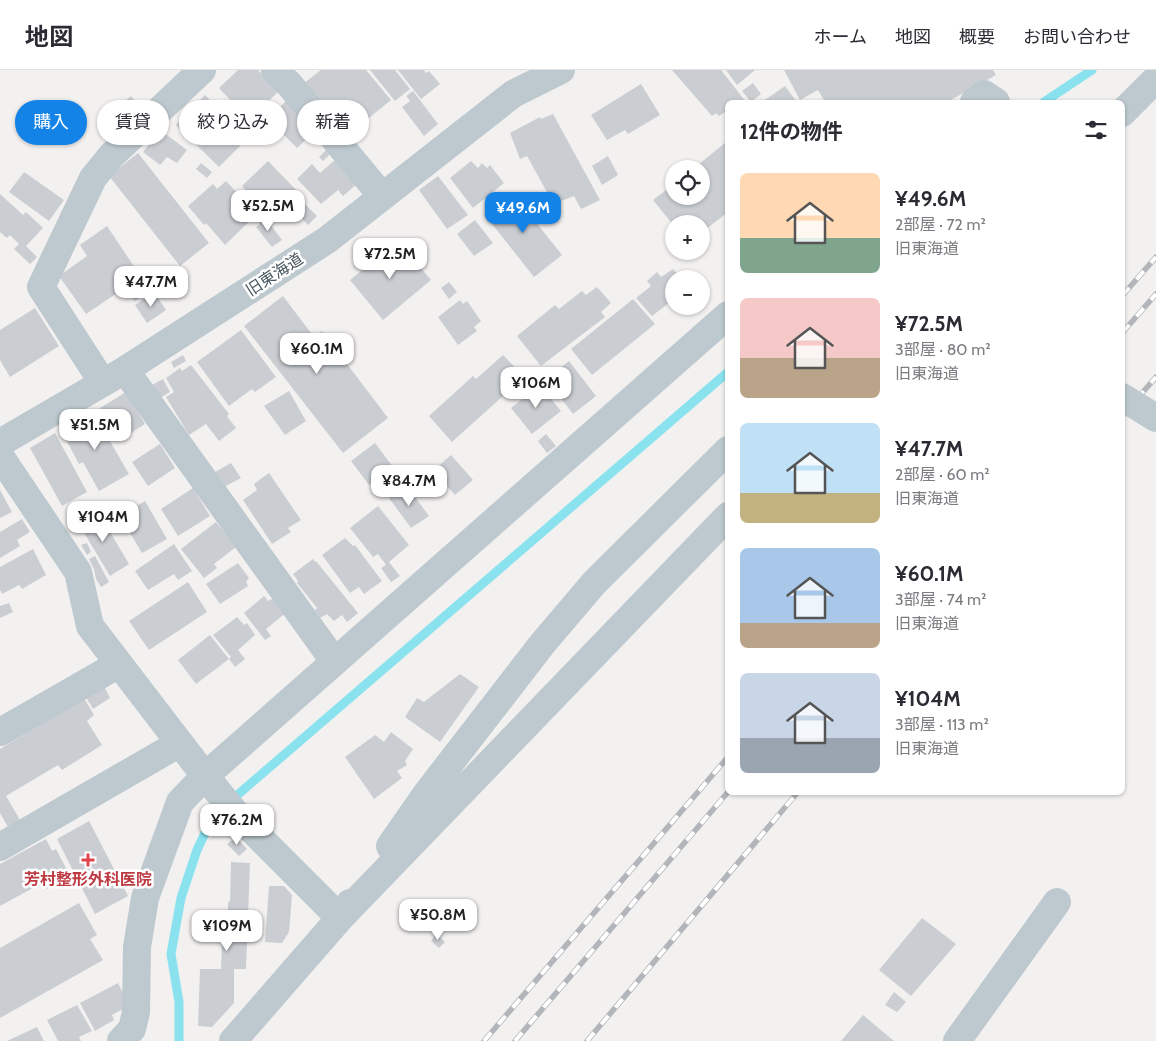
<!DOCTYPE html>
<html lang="ja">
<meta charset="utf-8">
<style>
body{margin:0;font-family:Cabin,"Noto Sans JP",sans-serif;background:#f7f7f7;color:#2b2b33;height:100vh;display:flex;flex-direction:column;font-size:19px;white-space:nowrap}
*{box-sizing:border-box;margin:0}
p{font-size:16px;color:#7c7c81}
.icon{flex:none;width:28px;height:28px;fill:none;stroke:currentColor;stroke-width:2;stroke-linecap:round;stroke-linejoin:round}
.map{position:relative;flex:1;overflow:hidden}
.side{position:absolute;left:725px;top:30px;width:400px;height:695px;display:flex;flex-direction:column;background:#fff;border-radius:8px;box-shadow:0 1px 4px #0004}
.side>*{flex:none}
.guide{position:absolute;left:15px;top:30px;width:475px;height:45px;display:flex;gap:10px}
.tools{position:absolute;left:665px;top:90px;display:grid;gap:10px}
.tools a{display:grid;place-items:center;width:45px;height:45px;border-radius:50%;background:#fff;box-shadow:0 1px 4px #0004;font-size:25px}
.price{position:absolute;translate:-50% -42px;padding:0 11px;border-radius:10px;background:#fff;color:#222;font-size:16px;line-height:32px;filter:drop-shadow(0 1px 2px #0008)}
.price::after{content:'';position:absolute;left:50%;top:30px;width:15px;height:11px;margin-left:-8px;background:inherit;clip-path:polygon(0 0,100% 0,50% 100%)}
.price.on{background:#1483e8;color:#fff}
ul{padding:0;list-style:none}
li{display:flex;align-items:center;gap:15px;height:125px;padding:0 15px}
li span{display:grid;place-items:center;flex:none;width:140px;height:100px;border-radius:8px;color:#555}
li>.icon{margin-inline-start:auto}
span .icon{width:60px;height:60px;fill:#fffc;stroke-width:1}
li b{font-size:21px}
h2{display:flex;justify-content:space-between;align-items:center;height:60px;padding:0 15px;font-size:21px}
.chip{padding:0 18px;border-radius:22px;background:#fff;box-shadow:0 1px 4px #0004;font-size:18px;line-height:45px}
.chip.on{background:#1483e8;color:#fff}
header{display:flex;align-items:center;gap:30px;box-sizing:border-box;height:70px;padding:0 25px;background:#fff;border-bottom:1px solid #e1e1e2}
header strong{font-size:24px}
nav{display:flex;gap:28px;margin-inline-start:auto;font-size:18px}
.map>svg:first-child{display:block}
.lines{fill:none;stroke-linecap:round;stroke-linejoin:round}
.stream{stroke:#8ae2ef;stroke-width:9}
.building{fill:#caced3}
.minor{stroke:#bdc9cf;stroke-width:28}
.rail-casing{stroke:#b2b6ba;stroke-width:5.5}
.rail{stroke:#fff;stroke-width:4;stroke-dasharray:11;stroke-linecap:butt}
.minor-bridge{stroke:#bdc9cf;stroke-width:28}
.health-dot{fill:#e0444e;stroke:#fff;stroke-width:2}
.labels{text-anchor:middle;stroke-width:5;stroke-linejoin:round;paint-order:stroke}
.street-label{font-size:16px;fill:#47555e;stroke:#fff}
.health-label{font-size:16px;font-weight:bold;fill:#be3a42;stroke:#fff}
</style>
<header>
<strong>地図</strong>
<nav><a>ホーム</a><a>地図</a><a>概要</a><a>お問い合わせ</a></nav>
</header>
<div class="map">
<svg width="1156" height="971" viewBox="0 0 1156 971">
<rect width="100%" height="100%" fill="#f3f0f0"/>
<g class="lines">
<path class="stream" d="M1044 32 1092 0
M179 971V932L171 884 181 828 197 780 213 746 728 302"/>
</g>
<path class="building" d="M238 0H258L279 21 249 50 219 18Z
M321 0H366L391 30 364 52 355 41 338 55 303 14Z
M370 0H395L410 19 395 31Z
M398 0H424L426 3 429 1 440 14 421 29Z
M672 0H721L746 32H728V40L719 46 716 43 712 46Z
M726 0H755L737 15Z
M784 0H993L996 5 947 32H825L818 20 800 30Z
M753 13 761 24 751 32 742 21Z
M641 14 660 45 628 64 625 60 607 70 591 45Z
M785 16 797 32H762Z
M413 21 438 54 424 66 402 37 410 31 406 26Z
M205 25 248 68 219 97 176 55Z
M292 25 317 59 297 78 276 57 283 50 275 42Z
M131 26 144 44 112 75 104 65 106 47Z
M553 44 600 130 581 139 574 126 559 132 554 122 548 124 527 86 520 89 510 63 540 47 541 49Z
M160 60 187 80 177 93 167 87 160 95 143 82Z
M726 72 728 142 701 163V154H674V156L653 130 674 114V126H701V99H693Z
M329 77 333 81 323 91 319 87Z
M138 83 209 173 180 196 109 106Z
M608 86 618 105 602 115 592 96Z
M336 89 358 113 343 126 338 120 321 134 297 109 312 94 320 103Z
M268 91 302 126 276 150 242 116Z
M471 91 478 98 482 93 487 98 490 95 504 113 473 138 450 108Z
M201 93 212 102 207 108 196 99Z
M24 102 64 130 49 151 9 122Z
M438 106 468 145 447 159 419 120Z
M226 111 257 144 225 175 206 153 204 155 188 136 213 114 217 119Z
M512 122 562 185 534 207 484 144Z
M0 124 23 145 26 142 43 158 26 176 37 187 30 194 14 179 19 174 10 165 7 168 0 162Z
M302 131 317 146 308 155 293 139Z
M262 147 266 149 282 170 272 177 256 157 260 154 258 150Z
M475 150 493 173 474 186 457 164Z
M107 156 141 207 86 244 59 206 87 186 80 175Z
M398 171 431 210 383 250 350 210Z
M673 199 682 209H674V229L652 246 636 228 651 216 647 211 657 202 661 207Z
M145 208 152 218 135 231 127 221Z
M449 212 457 222 449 229 441 218Z
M597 217 611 233 601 242 605 247 541 296 517 266 555 235 559 239 582 221 586 225Z
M154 222 166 240 147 253 135 235Z
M283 226 314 267 322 261 388 348 343 383 244 256Z
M633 229 655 254 592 305 571 279Z
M460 230 463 234 467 231 481 251 474 257 477 261 458 275 438 247Z
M35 238 59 276 10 307 0 290V260Z
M241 260 276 307 255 322 252 319 229 336 197 292Z
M183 285 186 291 174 298 171 292Z
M503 285 524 307 452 372 429 346 473 306 476 309Z
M569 291 596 326 573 344 546 309Z
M191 295 229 344 227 346 236 358 219 371 206 354 189 365 166 327 174 322 166 308 180 298 182 301Z
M163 309 170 322 160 328 152 315Z
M540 315 561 341 532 364 511 338Z
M289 321 306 351 285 365 264 336Z
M126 322 145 354 120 370 100 338Z
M93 342 129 404 99 421 83 392 79 394 61 360Z
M55 363 87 422 62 436 30 378Z
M546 364 556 376 547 383 538 371Z
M375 373 393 397 369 415 351 391Z
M160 374 175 398 148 416 132 392Z
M451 385 473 410 455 425 433 401Z
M231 393 241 408 222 418 212 404Z
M269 403 301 450 288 458 291 462 272 474 243 430 257 420 254 414Z
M406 415 429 446 411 458 389 428Z
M193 418 210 446 178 466 161 439Z
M0 420 12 442 0 448Z
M145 431 167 469 142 483 120 446Z
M378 436 409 475 389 492 400 506 391 512 381 498 386 495 378 484 373 487 350 458Z
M97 440 129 494 110 506 77 451Z
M22 449 30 462 17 470 20 476 0 488V462Z
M216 452 236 477 214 494 217 498 204 508 181 479Z
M345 468 353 476 355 475 382 511 364 524 359 517 350 523 322 485Z
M87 473 91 482 87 485 81 475Z
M174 474 192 501 178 510 174 504 148 520 135 501Z
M33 479 46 505 22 519 19 515 2 524 0 520V497Z
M95 486 109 512 101 517 96 509 94 499 89 489Z
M313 489 315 492 316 491 358 543 347 552 342 545 334 551 327 544 320 548 315 540 317 538 297 513 298 511 293 504Z
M238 493 249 508 246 512 248 516 220 534 206 514Z
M188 512 207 542 149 580 129 551Z
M264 526 268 531 274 528 287 542 266 559 271 566 265 570 244 543Z
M9 533 13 542 0 548V536Z
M237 547 244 555 247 553 255 565 238 580 245 589 235 597 229 589 231 587 213 565Z
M210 565 229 589 196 614 178 590Z
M460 604 479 617 440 672 405 647 417 628 424 632Z
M104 616 110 628 93 639 86 627Z
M84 628 94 645 87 651 102 675 62 700 58 695 6 726 20 750 8 757 0 743V679Z
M391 662 413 679 405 691 407 695 397 701 402 708 374 729 345 687 375 665 384 672Z
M89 751 128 826 95 844 57 769Z
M236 767 247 779 239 786 227 774Z
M46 769 52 781 56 779 67 800 64 802 67 807 47 819 44 812 0 836V794Z
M231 792 250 793 246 899H234V933L212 957 198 956 200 899H221L223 848H228V832L230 831Z
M269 816H284L292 825 289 862 282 873 265 872Z
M79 833 97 865 90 869 103 890 0 948V878Z
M922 848 956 874 911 926 879 900Z
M436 864 445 872 439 878 431 871Z
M118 913 129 936 112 945 114 950 95 961 80 933Z
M894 922 906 932 897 942 885 935Z
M77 935 92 961 79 967 81 971H58L47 950Z
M863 945 894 971H841Z
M37 957 44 971H7Z"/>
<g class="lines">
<path class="minor" d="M275 0 289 14 382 126
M974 32 984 24 996 32
M1122 43 1156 9
M125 300 334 591
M103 313 41 217 93 108 111 86 202 0
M0 373 125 300 327 170 513 24 561 0
M0 386 78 502 90 556 205 706 237 745 340 848 728 446
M0 662 119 594
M390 776 427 723 543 573 594 513 728 380
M0 777 180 673
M121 971 132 959 136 942 137 877 145 828 180 732 205 706 728 245
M233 971 340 848 350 833
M957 971 1057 832"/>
<defs>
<path id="rail" d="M1122 226 1156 187
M1122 263 1156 224
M1122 346 1156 307
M484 971 728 687
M515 971 728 722
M587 971 798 722"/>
</defs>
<use href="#rail" class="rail-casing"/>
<use href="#rail" class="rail"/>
<path class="minor-bridge" d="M1122 327 1156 348"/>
</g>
<path class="health-dot" d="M85.5 782.5h5v5h5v5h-5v5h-5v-5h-5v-5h5z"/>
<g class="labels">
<g class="street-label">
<text transform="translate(274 204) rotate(-33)" y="6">旧東海道</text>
</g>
<g class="health-label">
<text x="88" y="815">芳村整形外科医院</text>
</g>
</g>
</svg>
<div class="tools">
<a><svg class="icon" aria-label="locate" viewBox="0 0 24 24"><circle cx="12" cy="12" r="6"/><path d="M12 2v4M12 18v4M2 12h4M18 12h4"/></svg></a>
<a>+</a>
<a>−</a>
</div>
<b class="price" style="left:268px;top:162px">¥52.5M</b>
<b class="price on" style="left:523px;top:164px">¥49.6M</b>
<b class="price" style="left:390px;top:210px">¥72.5M</b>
<b class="price" style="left:151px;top:238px">¥47.7M</b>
<b class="price" style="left:317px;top:305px">¥60.1M</b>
<b class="price" style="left:536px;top:339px">¥106M</b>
<b class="price" style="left:95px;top:381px">¥51.5M</b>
<b class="price" style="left:409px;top:437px">¥84.7M</b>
<b class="price" style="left:103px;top:473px">¥104M</b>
<b class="price" style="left:237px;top:776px">¥76.2M</b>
<b class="price" style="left:438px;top:871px">¥50.8M</b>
<b class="price" style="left:227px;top:882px">¥109M</b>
<div class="guide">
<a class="chip on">購入</a>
<a class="chip">賃貸</a>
<a class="chip">絞り込み</a>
<a class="chip">新着</a>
</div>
<section class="side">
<h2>12件の物件<svg class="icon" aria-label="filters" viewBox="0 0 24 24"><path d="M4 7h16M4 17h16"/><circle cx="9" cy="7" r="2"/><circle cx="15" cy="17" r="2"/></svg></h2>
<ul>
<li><span style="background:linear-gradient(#ffd9b3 65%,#7fa58c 0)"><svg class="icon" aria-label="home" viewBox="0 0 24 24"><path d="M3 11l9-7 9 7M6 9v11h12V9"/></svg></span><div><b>¥49.6M</b><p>2部屋 · 72 m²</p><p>旧東海道</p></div></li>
<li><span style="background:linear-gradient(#f6c9c9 60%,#b9a48a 0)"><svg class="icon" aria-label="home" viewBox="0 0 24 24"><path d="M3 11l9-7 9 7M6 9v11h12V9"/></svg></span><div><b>¥72.5M</b><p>3部屋 · 80 m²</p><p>旧東海道</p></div></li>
<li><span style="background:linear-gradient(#bfe0f5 70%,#c2b280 0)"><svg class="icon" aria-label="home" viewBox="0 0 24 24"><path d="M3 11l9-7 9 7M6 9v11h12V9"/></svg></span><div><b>¥47.7M</b><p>2部屋 · 60 m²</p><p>旧東海道</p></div></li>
<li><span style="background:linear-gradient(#a9c7e8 75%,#b9a48a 0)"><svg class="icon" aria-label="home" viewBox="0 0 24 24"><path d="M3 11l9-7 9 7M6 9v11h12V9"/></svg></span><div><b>¥60.1M</b><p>3部屋 · 74 m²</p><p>旧東海道</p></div></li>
<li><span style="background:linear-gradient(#c9d6e8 65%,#9aa5b1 0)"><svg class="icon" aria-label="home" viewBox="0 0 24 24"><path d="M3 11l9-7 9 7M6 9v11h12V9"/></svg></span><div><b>¥104M</b><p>3部屋 · 113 m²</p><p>旧東海道</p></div></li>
</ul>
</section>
</div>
